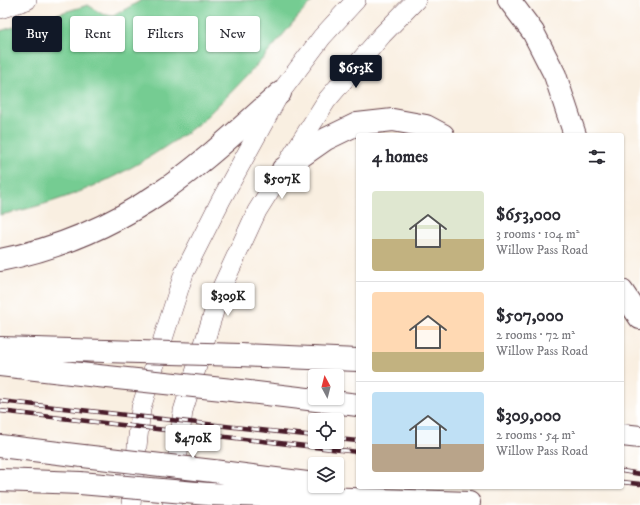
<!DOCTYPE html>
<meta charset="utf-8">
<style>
body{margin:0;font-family:"IM FELL DW Pica",serif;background:#f2f2f3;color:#2b2b33;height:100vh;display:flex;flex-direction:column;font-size:15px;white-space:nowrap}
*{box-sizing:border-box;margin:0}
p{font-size:13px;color:#7c7c81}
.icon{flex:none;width:22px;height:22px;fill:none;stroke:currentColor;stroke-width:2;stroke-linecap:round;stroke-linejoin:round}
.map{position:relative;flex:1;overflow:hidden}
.details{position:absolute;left:356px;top:133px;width:268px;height:356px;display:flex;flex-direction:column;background:#fff;border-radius:4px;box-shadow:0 1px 3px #0004}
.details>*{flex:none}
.hud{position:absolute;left:12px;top:16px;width:284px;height:36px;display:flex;gap:8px}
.needle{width:26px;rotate:353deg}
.tools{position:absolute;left:308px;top:369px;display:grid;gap:8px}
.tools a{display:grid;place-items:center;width:36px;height:36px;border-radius:4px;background:#fff;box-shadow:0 1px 3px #0004;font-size:20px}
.price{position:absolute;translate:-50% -34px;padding:0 9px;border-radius:4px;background:#fff;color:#222;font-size:13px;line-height:26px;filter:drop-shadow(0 1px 2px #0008)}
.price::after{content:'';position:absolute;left:50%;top:24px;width:12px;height:9px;margin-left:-6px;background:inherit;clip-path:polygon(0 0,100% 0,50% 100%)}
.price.on{background:#111827;color:#fff}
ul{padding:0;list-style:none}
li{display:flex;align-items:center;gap:12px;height:100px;padding:0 16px}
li+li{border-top:1px solid #e1e1e2}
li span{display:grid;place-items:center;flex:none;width:112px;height:80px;border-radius:4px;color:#555}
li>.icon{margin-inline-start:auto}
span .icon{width:48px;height:48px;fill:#fffc;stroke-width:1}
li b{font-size:17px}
h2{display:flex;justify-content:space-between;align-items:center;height:48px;padding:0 16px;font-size:17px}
.chip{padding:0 14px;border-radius:4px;background:#fff;box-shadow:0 1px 3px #0004;font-size:14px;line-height:36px}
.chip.on{background:#111827;color:#fff}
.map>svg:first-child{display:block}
.green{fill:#74cc92;stroke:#5f765e}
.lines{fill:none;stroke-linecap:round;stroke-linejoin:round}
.secondary-casing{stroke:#643e46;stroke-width:20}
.highway-casing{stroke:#643e46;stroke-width:24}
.secondary{stroke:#fff;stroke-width:19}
.highway{stroke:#fff;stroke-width:22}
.rail-casing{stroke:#4a1f2b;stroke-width:4.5}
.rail{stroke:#fff;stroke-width:3;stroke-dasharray:9;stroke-linecap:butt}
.highway-bridge-casing{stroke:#643e46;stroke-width:24;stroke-linecap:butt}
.highway-bridge{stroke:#fff;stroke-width:22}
</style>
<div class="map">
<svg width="640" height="505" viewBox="0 0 640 505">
<rect width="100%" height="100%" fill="#fff"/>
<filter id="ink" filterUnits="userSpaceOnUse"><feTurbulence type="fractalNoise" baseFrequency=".025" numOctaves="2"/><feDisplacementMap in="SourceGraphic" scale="8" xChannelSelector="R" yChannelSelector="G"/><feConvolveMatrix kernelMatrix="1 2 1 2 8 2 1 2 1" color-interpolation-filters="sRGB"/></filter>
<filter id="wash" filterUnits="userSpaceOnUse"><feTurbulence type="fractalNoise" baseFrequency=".012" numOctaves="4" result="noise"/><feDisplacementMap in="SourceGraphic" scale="16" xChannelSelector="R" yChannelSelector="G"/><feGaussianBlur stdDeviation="0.9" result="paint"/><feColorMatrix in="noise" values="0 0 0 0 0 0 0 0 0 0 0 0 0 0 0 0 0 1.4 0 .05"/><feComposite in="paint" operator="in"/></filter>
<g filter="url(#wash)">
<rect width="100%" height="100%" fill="#f9efe1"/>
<path class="green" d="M142 0H314C296 17 282 37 266 55 249 74 231 93 213 110 199 125 182 136 165 147 114 181 60 203 0 215V31L88 5 102 14 113 16Z"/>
</g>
<g filter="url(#ink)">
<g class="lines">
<defs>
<path id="secondary" d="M0 9 27 0
M131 505 141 408 184 273 221 200 280 93 322 37 356 0
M172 505 183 411 221 289 257 211 327 100 382 35 416 0"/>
<path id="highway" d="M509 0 533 32 555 75 575 135
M283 169 326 139 357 124 393 120 426 126 443 135
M0 260C57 249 113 225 161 192 204 163 241 127 280 93
M622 291 640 318
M0 348 105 351
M240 355 358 360
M0 365 98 376
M232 390 358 405
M622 435 640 437
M0 446 83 456
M213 471 315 484
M0 480 80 483
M208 494 469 503"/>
</defs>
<use href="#secondary" class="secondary-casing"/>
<use href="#highway" class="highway-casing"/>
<use href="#secondary" class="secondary"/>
<use href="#highway" class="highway"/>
<defs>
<path id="rail" d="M0 401 315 436
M0 411 358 452
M337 439 358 441
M622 471 640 474
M622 482 640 484"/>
</defs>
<use href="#rail" class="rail-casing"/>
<use href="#rail" class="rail"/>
<defs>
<path id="highway-bridge" d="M105 351 240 355
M98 376 232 390
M83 456 213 471
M80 483 208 494"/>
</defs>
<use href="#highway-bridge" class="highway-bridge-casing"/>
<use href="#highway-bridge" class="highway-bridge"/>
</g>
</g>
</svg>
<div class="tools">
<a><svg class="needle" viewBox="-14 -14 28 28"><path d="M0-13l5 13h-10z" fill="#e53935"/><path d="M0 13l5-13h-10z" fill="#7c7c81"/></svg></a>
<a><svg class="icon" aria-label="locate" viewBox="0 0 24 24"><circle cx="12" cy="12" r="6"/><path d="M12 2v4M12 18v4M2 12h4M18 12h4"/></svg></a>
<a><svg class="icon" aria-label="layers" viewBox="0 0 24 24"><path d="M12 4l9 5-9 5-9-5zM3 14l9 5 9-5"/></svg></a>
</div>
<b class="price on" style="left:356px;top:89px">$653K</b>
<b class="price" style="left:282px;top:200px">$507K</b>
<b class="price" style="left:228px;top:317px">$309K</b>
<b class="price" style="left:193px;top:459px">$470K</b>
<div class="hud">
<a class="chip on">Buy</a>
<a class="chip">Rent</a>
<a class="chip">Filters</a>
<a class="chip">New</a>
</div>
<section class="details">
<h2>4 homes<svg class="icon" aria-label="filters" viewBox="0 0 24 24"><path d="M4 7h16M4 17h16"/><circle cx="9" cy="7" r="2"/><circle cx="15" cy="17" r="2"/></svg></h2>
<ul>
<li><span style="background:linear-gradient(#dfe7d0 60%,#c2b280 0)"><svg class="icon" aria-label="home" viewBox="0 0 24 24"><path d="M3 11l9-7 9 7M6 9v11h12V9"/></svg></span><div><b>$653,000</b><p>3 rooms · 104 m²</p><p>Willow Pass Road</p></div></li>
<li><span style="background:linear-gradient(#ffd9b3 75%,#c2b280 0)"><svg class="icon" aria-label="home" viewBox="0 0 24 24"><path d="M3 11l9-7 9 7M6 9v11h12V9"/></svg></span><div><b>$507,000</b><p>2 rooms · 72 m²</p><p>Willow Pass Road</p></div></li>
<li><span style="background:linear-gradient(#bfe0f5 65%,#b9a48a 0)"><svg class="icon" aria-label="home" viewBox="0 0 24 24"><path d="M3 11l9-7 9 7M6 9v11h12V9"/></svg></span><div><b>$309,000</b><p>2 rooms · 54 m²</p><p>Willow Pass Road</p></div></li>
</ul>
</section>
</div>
